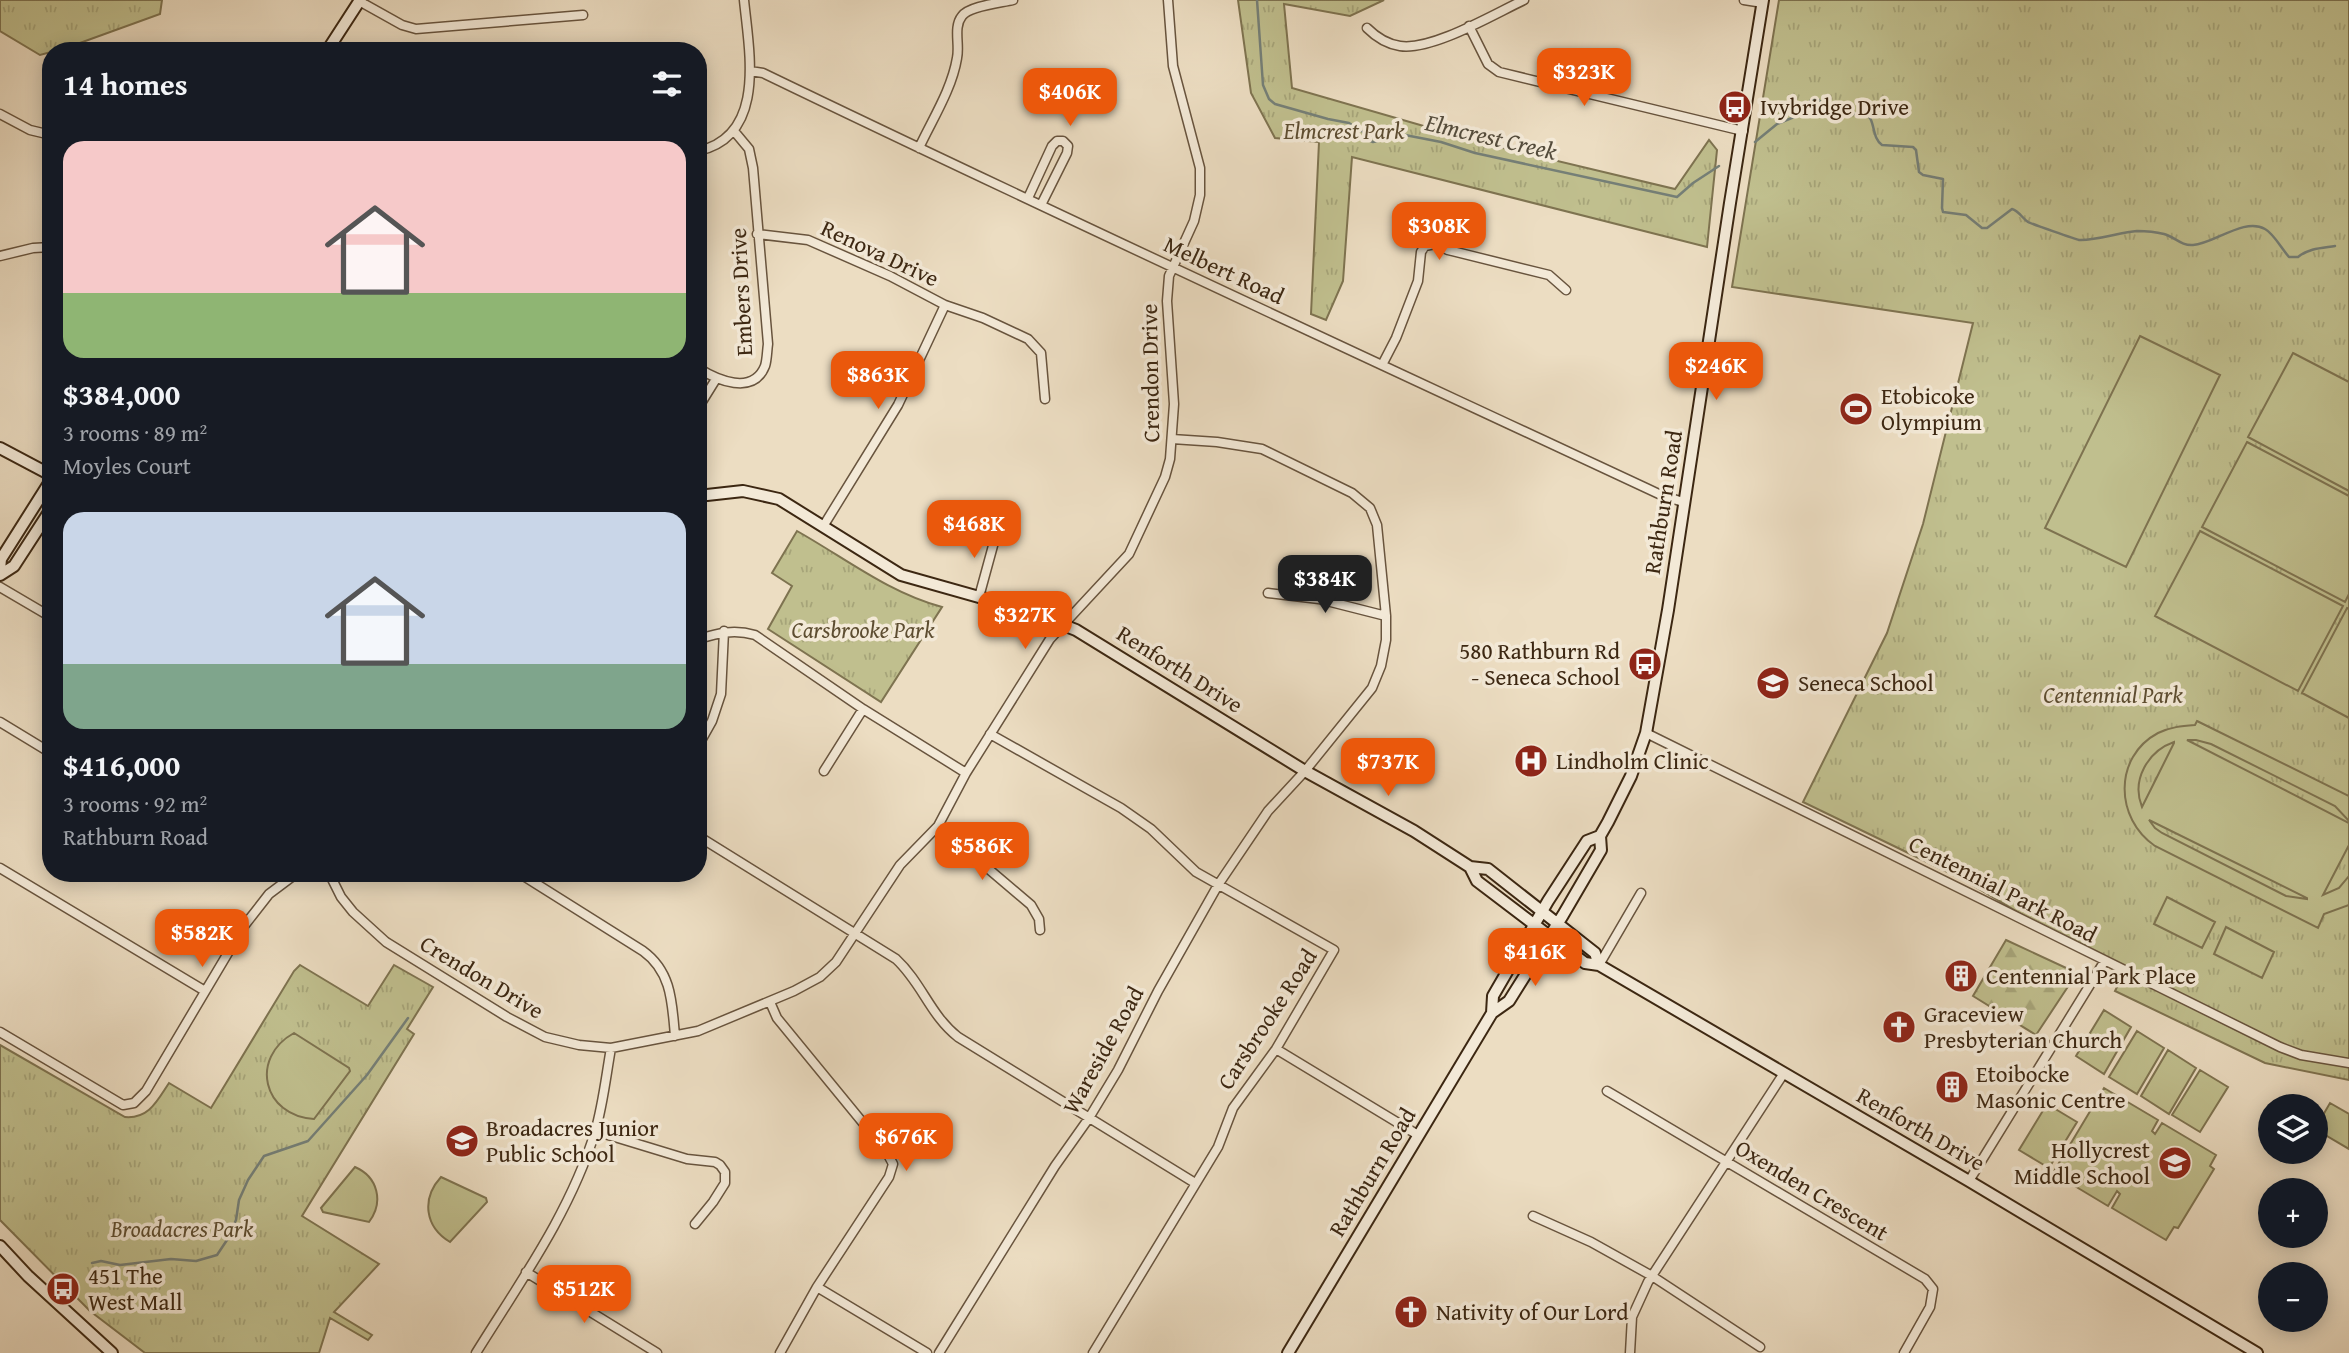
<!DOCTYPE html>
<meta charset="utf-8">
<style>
body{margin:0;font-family:"Gentium Book Plus",serif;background:#20242c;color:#f1f3f6;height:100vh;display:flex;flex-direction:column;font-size:26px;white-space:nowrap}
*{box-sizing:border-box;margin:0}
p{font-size:23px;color:#9ea1a6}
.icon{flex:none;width:38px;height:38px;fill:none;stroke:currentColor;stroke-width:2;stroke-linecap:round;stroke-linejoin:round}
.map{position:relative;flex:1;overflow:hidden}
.side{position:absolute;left:42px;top:42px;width:665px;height:840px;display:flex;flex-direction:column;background:#171b24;border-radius:28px;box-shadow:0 4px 18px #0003}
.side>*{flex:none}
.buttons{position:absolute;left:2258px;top:1094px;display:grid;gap:14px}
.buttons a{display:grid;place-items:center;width:70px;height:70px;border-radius:50%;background:#171b24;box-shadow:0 4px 18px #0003;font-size:35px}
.price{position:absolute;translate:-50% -60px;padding:0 16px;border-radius:14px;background:#ea580c;color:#fff;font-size:23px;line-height:46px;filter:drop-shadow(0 2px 4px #0008)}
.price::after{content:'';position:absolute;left:50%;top:42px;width:21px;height:16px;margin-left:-10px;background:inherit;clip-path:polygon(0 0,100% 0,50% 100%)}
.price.active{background:#222;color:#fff}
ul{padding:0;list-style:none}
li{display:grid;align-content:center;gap:14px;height:371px;padding:0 21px}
li span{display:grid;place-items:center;height:217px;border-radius:21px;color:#555}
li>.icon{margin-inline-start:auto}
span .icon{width:126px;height:126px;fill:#fffc;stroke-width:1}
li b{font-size:30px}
h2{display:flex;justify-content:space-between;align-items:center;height:84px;padding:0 21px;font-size:30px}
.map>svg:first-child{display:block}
.forest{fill:url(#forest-firs);stroke:#7e7350;stroke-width:2}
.park{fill:url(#park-tufts);stroke:#7e7350;stroke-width:2}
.pitch{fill:#c0bf8e;stroke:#7e7350;stroke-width:2;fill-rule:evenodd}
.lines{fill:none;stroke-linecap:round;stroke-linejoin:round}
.stream{stroke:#757f77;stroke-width:2.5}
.street-casing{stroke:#68543e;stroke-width:11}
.secondary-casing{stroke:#3c2712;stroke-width:14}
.street{stroke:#f3e9d7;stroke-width:8}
.secondary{stroke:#f3e9d7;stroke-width:10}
.labels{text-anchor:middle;stroke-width:7;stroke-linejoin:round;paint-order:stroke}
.poi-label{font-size:23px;fill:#3c2712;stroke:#f3e9d7;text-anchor:start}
.park-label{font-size:23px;font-style:italic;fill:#5d4d31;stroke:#f3e9d7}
.street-label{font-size:23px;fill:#3c2712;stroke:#f3e9d7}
.water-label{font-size:24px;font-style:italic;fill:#544c3c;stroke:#f3e9d7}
</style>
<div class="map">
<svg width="2349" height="1353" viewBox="0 0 2349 1353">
<defs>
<pattern id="forest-firs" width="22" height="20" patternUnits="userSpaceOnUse" patternTransform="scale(1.75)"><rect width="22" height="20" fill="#c0bf8e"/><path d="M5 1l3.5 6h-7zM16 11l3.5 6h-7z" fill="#a6a479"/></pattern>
<pattern id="park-tufts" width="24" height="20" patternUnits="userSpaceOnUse" patternTransform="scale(1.75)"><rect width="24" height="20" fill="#c0bf8e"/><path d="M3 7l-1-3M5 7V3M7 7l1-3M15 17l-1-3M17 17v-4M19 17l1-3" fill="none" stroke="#a6a479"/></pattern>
</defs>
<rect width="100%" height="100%" fill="#ecddc2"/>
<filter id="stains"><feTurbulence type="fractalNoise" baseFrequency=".00286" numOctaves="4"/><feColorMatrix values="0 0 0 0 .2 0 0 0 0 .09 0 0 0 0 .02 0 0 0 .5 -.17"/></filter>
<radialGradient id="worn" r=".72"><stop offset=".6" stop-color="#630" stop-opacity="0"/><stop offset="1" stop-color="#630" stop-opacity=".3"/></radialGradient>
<path class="forest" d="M2006 940 2077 973 2036 1035 1973 996Z"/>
<path class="park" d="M0 0H162L160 14 66 48 40 55 0 31Z
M1238 0H1384L1350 16 1284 4 1292 88 1486 144 1675 189 1709 140 1717 150 1707 247 1352 157 1343 281 1326 320 1311 314 1319 142 1275 138 1251 93Z
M1779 0H2349V1080L2265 1063 2115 991 2123 975 1964 880 1803 802 1887 633 1923 524 1973 323 1732 287Z
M797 531C845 558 889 593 942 607L881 702 768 629 792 586 772 573Z
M300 965 368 1006 394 965 433 987 407 1029 414 1034 302 1216 379 1264 334 1312 372 1335 368 1340 330 1318 319 1353H145L90 1311 0 1220V1045L125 1117C149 1119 157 1101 169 1083L211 1108 294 971Z"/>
<path class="pitch" d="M2140 336 2220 375 2126 567 2045 528Z
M2293 353 2349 382V491L2248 437Z
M2247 442 2349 496V594L2345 602 2202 527Z
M2200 531 2343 606 2298 691 2155 616Z
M2347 608 2349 609V718L2302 693Z
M2197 721 2349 796V821L2335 806 2211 744 2196 740H2187L2349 823V845L2323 895 2339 888 2349 876V905L2324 914 2318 928 2155 846C2115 819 2113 757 2158 733 2170 727 2182 726 2195 725ZM2174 742V743L2142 807C2131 780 2148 751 2174 742ZM2149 820 2307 898V899L2286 896 2162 833 2155 828Z
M2167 897 2215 922 2202 948 2154 924Z
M2226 927 2274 952 2262 978 2214 954Z
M2104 1010 2131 1027 2104 1074 2076 1056Z
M2137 1031 2164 1048 2137 1094 2109 1077Z
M294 1033 349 1068 350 1071 314 1119C263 1116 249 1058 294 1033Z
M2168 1050 2196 1068 2169 1114 2141 1096Z
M2200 1070 2228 1087 2200 1132 2172 1115Z
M2104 1088 2158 1120 2152 1131 2155 1134 2162 1123 2216 1155 2210 1166 2214 1169 2178 1228 2174 1227 2166 1240 2112 1208 2120 1194 2117 1191 2108 1206 2053 1173Z
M2330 1103 2349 1114V1149L2315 1129Z
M2047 1104 2077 1122 2049 1168 2019 1150Z
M355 1167C378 1177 384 1202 369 1222L323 1212 321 1208Z
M441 1177 486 1198 487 1202 450 1242C425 1227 421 1199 441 1177Z"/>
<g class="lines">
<path class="stream" d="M1257 0 1263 85 1269 99 1275 104 1328 119 1349 123 1363 132 1368 140 1373 142 1405 135 1441 142 1475 153 1677 197 1693 183 1719 166
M1755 142 1777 124 1799 115 1811 100 1818 99C1837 121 1836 118 1863 112 1877 118 1870 136 1882 145L1913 147 1916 150 1919 172 1923 175 1943 179 1942 208 1943 212 1966 215 1982 228H1987L2012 209C2019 211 2022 218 2028 222 2032 224 2075 239 2079 240 2095 241 2121 232 2137 231 2145 231 2156 232 2164 234 2175 237 2181 246 2193 245 2214 244 2244 217 2265 229 2273 233 2282 249 2289 257H2298C2309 248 2322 248 2335 246
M92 1263 101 1261 120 1265 171 1259 196 1261 217 1255 227 1240 236 1220 239 1200 248 1180 264 1156 308 1141 367 1075 408 1018"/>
<defs>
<path id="street" d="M1744 0 1763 3
M359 1 402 25 416 29 583 15
M1469 26 1488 64 1499 72 1743 131
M1367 28C1376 37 1387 44 1400 46 1432 51 1494 14 1524 0
M750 71 763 73C1061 217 1361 355 1661 495L1683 502
M0 114 30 130 51 135
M919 148C932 120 952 89 957 58 960 45 953 27 962 16 969 6 1000 3 1013 0
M698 151C767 136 749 51 744 0
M1028 198 1052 146 1057 141H1063L1068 146 1067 153 1041 205
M757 234 808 240 890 276 945 305 983 318 1028 339 1041 353 1045 399
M0 256 33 248 51 247
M1382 365 1396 338 1418 281 1421 252 1425 246 1435 244 1448 250 1549 275 1566 290
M698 368C717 380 753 396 765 366 767 360 767 351 768 344L753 168 749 149 734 131
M698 408 716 379
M824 525 898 405 945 305
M0 587 51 617
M1268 593 1319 599 1386 616
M979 597 997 531
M698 639C719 633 734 629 755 635L863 709 966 773
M0 722 51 753
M1646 733 2280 1047 2301 1055 2349 1063
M990 734 1121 808 1151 829 1196 872 1334 950 1276 1049 1233 1108 1218 1147 1093 1353
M698 746 712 721 721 694 724 631
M824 771 863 709
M938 826 1031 905 1039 919 1040 930
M698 836 896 959C922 983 930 1015 958 1037L1195 1183
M0 868 205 991
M329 873 341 897 353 912 386 942 507 1017 545 1037 579 1045 611 1048 698 1031 794 991 820 977 836 962 900 865 938 826 966 773 1050 639 1129 554 1165 477 1170 459 1174 404 1167 301 1169 276 1194 221 1200 195V168L1173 66 1168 0
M519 873 643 951C672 972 672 1003 675 1036
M1599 965 1641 893
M770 1002 777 1018 886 1151 893 1164 889 1177 817 1287 780 1353
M0 1032 123 1105 134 1103 146 1091 244 926 269 894 297 873
M1276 1049 1418 1135
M1607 1091 1925 1279 1933 1289 1930 1307 1904 1353
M595 1131 687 1159 715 1162 720 1165 725 1172V1183L713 1202 695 1224
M1969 1181 2104 962
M1533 1216 1591 1242 1652 1276 1760 1347
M526 1272 657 1353
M817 1287 927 1353
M476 1353C520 1282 570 1213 595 1132 603 1105 606 1076 611 1048
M939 1353 1055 1166 1089 1118 1118 1070 1158 991 1218 885 1268 811 1305 771 1372 688 1381 666 1386 640V616L1377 525 1370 508 1352 493 1262 449 1217 442 1172 439
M1630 1353 1632 1317 1648 1282 1784 1073"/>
<path id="secondary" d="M327 51 360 0
M0 448 51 475
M698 496 743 491 779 499 901 575 1025 610 1076 630 1305 771 1414 831 1470 867 1488 869 1595 953 1599 965
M0 569 1 559 51 480
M0 575 14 566 51 509
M1470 867 1477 881 1585 963 1599 965 1969 1181 2257 1353
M1492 1013 1493 996 1548 901 1587 841 1600 836 1608 822 1631 776 1646 733 1668 610 1730 203 1763 0
M0 1246 28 1276 112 1353
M1288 1353 1492 1013 1509 1001 1563 915 1601 850 1600 836"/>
</defs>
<use href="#street" class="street-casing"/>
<use href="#secondary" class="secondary-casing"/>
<use href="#street" class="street"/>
<use href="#secondary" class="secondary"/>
</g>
<defs>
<symbol id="bus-disc" viewBox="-11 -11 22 22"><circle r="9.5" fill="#8f2418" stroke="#f3e9d7"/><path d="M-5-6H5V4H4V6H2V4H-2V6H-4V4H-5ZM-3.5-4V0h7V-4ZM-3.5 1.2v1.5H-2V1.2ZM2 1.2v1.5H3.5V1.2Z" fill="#fff"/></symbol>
<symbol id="stadium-disc" viewBox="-11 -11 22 22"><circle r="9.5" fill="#8f2418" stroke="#f3e9d7"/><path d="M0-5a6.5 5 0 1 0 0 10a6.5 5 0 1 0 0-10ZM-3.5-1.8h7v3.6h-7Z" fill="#fff"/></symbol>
<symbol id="school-disc" viewBox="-11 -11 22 22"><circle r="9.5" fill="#8f2418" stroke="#f3e9d7"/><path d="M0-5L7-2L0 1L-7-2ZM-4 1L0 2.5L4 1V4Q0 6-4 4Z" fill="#fff"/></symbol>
<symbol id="hospital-disc" viewBox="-11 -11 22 22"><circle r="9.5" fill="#8f2418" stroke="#f3e9d7"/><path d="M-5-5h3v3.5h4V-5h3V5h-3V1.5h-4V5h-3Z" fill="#fff"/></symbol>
<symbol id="building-disc" viewBox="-11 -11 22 22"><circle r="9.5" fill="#8f2418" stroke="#f3e9d7"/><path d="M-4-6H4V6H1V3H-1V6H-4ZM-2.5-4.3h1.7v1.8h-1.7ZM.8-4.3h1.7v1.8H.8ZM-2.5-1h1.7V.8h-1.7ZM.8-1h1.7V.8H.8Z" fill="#fff"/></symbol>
<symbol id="church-disc" viewBox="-11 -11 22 22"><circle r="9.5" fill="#8f2418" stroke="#f3e9d7"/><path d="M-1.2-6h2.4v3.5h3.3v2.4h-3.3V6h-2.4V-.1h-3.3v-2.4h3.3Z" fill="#fff"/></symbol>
</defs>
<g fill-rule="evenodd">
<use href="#bus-disc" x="1716" y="88" width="38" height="38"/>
<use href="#stadium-disc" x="1837" y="390" width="38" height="38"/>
<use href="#bus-disc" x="1626" y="645" width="38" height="38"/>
<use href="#school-disc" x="1754" y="664" width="38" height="38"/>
<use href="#hospital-disc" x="1512" y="742" width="38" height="38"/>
<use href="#building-disc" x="1942" y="957" width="38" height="38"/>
<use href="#church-disc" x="1880" y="1008" width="38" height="38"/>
<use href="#building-disc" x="1933" y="1068" width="38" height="38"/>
<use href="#school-disc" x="443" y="1122" width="38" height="38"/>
<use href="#school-disc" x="2156" y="1144" width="38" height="38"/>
<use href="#bus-disc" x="44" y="1270" width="38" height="38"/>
<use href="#church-disc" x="1392" y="1293" width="38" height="38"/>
</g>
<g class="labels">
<g class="poi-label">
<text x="1760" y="115">Ivybridge Drive</text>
<text x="1881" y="404">Etobicoke<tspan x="1881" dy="26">Olympium</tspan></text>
<text x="1620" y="659" text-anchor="end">580 Rathburn Rd<tspan x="1620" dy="26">- Seneca School</tspan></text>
<text x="1798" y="691">Seneca School</text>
<text x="1556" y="769">Lindholm Clinic</text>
<text x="1986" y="984">Centennial Park Place</text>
<text x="1924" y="1022">Graceview<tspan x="1924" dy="26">Presbyterian Church</tspan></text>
<text x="1976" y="1082">Etoibocke<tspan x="1976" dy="26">Masonic Centre</tspan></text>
<text x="486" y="1136">Broadacres Junior<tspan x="486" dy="26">Public School</tspan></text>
<text x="2150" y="1158" text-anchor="end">Hollycrest<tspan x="2150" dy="26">Middle School</tspan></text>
<text x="88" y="1284">451 The<tspan x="88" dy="26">West Mall</tspan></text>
<text x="1436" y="1320">Nativity of Our Lord</text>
</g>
<g class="park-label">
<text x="1344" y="139">Elmcrest Park</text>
<text x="863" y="638">Carsbrooke Park</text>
<text x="2113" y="703">Centennial Park</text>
<text x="182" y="1237">Broadacres Park</text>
</g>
<g class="street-label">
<text transform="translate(880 253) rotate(25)" y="8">Renova Drive</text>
<text transform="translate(1224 270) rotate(25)" y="8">Melbert Road</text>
<text transform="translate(741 292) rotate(-93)" y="8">Embers Drive</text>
<text transform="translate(1150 373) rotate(-91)" y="8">Crendon Drive</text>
<text transform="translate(1663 502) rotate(-81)" y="8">Rathburn Road</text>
<text transform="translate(1180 669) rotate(32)" y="8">Renforth Drive</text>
<text transform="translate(2003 889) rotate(27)" y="8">Centennial Park Road</text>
<text transform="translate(482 977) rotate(31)" y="8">Crendon Drive</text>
<text transform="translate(1267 1019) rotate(-57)" y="8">Carsbrooke Road</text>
<text transform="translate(1103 1050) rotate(-61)" y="8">Wareside Road</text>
<text transform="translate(1921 1129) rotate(30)" y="8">Renforth Drive</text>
<text transform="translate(1372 1172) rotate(-59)" y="8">Rathburn Road</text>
<text transform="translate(1812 1190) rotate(31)" y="8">Oxenden Crescent</text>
</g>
<g class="water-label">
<text transform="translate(1491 137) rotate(13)" y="8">Elmcrest Creek</text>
</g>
</g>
<rect width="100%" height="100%" filter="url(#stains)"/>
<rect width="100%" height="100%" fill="url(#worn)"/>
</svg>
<div class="buttons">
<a><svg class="icon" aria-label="layers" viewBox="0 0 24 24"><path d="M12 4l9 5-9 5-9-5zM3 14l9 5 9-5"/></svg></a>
<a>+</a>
<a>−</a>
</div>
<b class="price" style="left:1584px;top:108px">$323K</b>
<b class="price" style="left:1070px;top:128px">$406K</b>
<b class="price" style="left:1439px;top:262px">$308K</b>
<b class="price" style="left:1716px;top:402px">$246K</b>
<b class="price" style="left:878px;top:411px">$863K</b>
<b class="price" style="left:974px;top:560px">$468K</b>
<b class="price active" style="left:1325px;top:615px">$384K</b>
<b class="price" style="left:1025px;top:651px">$327K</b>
<b class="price" style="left:1388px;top:798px">$737K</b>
<b class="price" style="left:982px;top:882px">$586K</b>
<b class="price" style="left:202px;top:969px">$582K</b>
<b class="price" style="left:1535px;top:988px">$416K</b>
<b class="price" style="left:906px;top:1173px">$676K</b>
<b class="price" style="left:584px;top:1325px">$512K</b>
<section class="side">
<h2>14 homes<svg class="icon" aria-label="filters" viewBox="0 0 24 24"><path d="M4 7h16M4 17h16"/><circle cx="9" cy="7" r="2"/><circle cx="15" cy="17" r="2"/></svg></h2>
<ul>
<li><span style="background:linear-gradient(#f6c9c9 70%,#8fb573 0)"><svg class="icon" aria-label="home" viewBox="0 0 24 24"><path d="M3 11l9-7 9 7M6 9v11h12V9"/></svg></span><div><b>$384,000</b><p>3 rooms · 89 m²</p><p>Moyles Court</p></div></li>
<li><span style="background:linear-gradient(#c9d6e8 70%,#7fa58c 0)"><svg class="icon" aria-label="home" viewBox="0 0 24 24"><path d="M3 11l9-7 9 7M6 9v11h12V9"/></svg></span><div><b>$416,000</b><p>3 rooms · 92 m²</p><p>Rathburn Road</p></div></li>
</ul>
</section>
</div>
